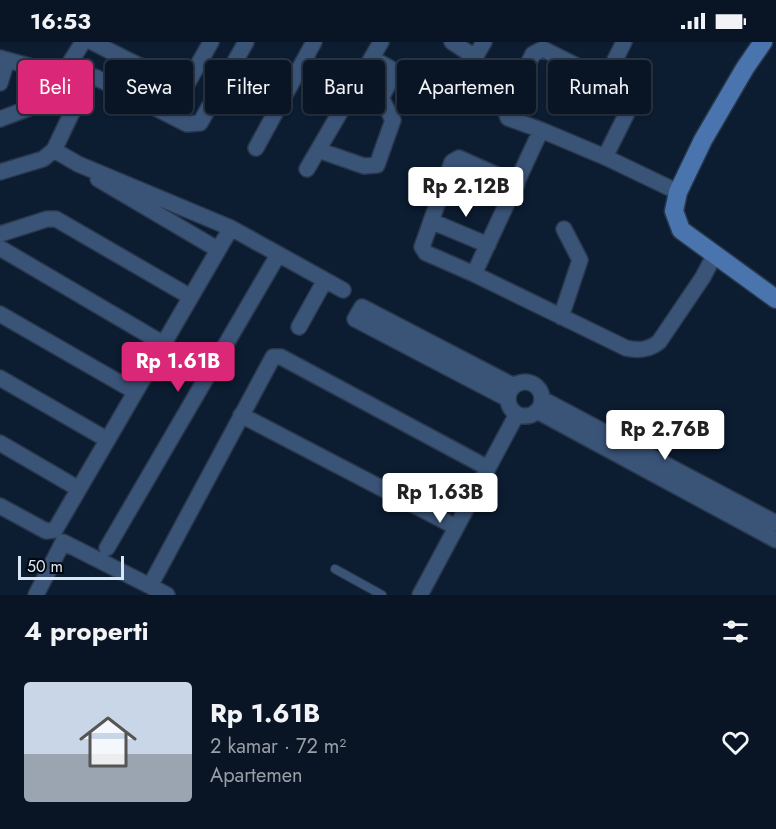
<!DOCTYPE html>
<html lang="id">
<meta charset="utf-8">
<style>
body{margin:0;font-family:Jost,sans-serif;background:#172232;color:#f1f3f6;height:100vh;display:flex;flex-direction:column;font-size:22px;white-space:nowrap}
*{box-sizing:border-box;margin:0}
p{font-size:20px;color:#999fa7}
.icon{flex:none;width:33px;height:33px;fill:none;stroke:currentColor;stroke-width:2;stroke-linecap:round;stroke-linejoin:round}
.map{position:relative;height:553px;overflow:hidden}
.drawer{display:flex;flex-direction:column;background:#091525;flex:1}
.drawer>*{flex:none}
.banner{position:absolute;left:18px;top:18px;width:741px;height:54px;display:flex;gap:12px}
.scale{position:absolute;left:18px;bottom:15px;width:106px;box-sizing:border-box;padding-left:6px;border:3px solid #dbe6f5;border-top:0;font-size:16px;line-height:21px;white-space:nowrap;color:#dbe6f5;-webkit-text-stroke:4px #03070f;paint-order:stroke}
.price{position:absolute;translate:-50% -51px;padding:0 14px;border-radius:6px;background:#fff;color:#222;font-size:20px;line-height:39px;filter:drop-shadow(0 2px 3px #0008)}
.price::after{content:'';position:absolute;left:50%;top:36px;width:18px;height:14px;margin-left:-9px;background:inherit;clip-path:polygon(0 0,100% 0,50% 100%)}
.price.current{background:#db2777;color:#fff}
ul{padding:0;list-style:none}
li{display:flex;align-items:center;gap:18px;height:150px;padding:0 24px}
li span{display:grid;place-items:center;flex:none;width:168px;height:120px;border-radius:6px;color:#555}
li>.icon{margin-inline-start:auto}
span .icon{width:72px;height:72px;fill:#fffc;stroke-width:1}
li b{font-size:26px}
h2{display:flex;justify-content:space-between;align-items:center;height:72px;padding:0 24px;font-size:26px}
.pill{padding:0 21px;border-radius:6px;background:#091525;box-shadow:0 2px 4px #0004,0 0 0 2px #293442;font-size:21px;line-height:54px}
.pill.current{background:#db2777;color:#fff}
.status{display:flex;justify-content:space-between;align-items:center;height:42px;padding:0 30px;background:#091525;direction:ltr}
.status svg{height:16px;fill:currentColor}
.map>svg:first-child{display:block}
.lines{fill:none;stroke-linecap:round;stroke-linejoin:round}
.lane-casing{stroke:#29384c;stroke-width:10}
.street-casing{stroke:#29384c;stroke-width:18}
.secondary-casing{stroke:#29384c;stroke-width:21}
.lane{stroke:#3a5478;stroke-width:8}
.street{stroke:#3a5478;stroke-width:15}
.secondary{stroke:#4974ad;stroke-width:18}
</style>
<div class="status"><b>16:53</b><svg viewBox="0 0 49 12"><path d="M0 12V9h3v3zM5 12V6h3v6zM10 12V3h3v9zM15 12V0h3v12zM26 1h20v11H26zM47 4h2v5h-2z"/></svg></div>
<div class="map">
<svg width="776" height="553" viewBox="0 0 776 553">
<rect width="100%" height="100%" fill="#0c1c31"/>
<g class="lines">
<defs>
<path id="lane" d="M335 527 382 553"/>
<path id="street" d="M92 0 182 45 187 42 211 0
M452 0 475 15
M0 16 61 33
M372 16 446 58 451 56 484 0
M605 38 624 0
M0 41 7 18
M0 77 45 60 83 0
M541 88 508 76 505 67 533 12 543 7 605 38 631 56 628 69 605 115
M256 106 314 0
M54 108 78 122 231 186 343 248
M318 108 364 124 377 123 393 78 381 56 395 30
M307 127 381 0
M0 130 43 117 54 108 87 39 95 35 187 82 200 81 246 0
M98 137 217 207
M678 150 605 115 541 88 474 232 626 306C639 309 649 308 659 300L703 235 715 212
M431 179 488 203
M0 192 47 177H56L189 254
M0 206 162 301
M474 232 426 211 422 205 452 120 459 116 517 142
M0 272 134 349
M561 275 580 218 564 187
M299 285 324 240
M0 336 106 397
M508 357a17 17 0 1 1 34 0a17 17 0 1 1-34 0Z
M508 357 355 277 362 265 514 344
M542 357 776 481
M537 369 776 498
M241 373 456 485
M0 401 79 447
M0 464 46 489 55 488 231 186
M107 506 278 213
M36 553 63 500 150 544
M167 553 150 544 273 315H281L488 426
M420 553 517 372"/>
<path id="secondary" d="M763 0 745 26 703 98 678 150 674 169 681 188 776 257"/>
</defs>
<use href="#lane" class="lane-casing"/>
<use href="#street" class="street-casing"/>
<use href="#secondary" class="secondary-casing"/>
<use href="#lane" class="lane"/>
<use href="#street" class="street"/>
<use href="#secondary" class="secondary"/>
</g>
</svg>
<div class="scale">50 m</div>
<b class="price" style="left:466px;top:176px">Rp 2.12B</b>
<b class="price current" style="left:178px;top:351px">Rp 1.61B</b>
<b class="price" style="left:665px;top:419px">Rp 2.76B</b>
<b class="price" style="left:440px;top:482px">Rp 1.63B</b>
<div class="banner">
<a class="pill current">Beli</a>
<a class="pill">Sewa</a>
<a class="pill">Filter</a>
<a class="pill">Baru</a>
<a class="pill">Apartemen</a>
<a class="pill">Rumah</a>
</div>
</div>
<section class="drawer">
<h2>4 properti<svg class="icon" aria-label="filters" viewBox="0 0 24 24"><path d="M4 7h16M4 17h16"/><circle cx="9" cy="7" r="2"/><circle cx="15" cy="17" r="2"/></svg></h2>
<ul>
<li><span style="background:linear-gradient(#c9d6e8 60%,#9aa5b1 0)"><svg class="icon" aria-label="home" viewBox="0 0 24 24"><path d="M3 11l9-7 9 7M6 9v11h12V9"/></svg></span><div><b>Rp 1.61B</b><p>2 kamar · 72 m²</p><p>Apartemen</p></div><svg class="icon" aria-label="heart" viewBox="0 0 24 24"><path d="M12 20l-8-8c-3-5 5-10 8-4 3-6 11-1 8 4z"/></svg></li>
</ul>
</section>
